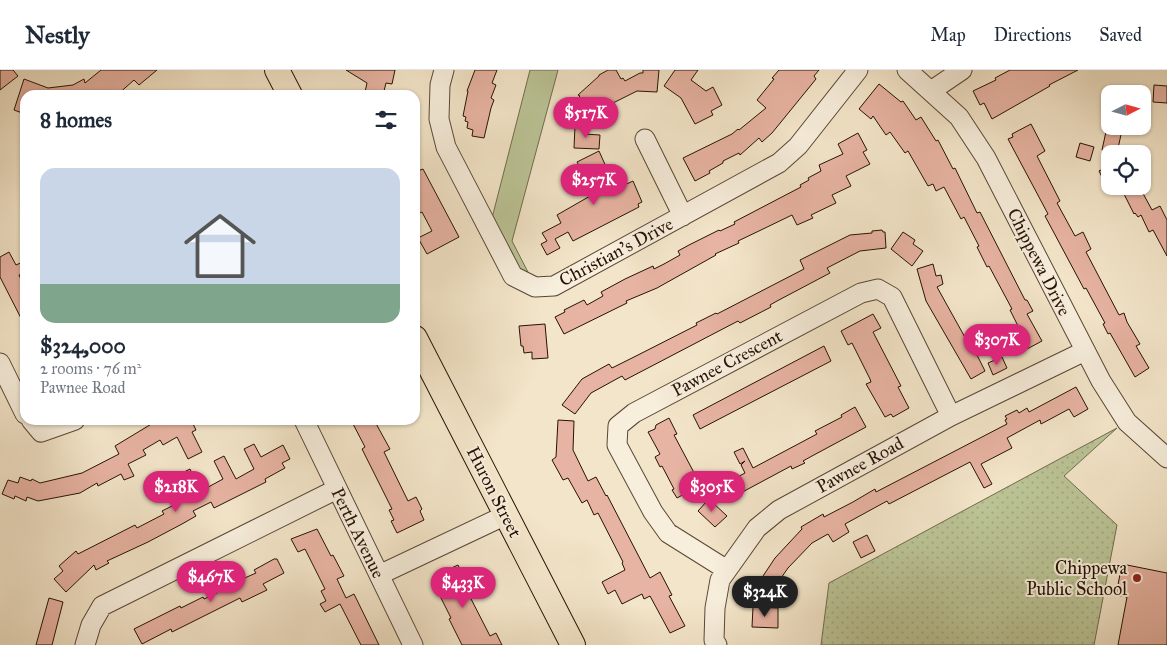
<!DOCTYPE html>
<meta charset="utf-8">
<style>
body{margin:0;font-family:"IM FELL Great Primer",serif;background:#f2f2f3;color:#1f2937;height:100vh;display:flex;flex-direction:column;font-size:19px;white-space:nowrap}
*{box-sizing:border-box;margin:0}
p{font-size:16px;color:#747a83}
.icon{flex:none;width:28px;height:28px;fill:none;stroke:currentColor;stroke-width:2;stroke-linecap:round;stroke-linejoin:round}
.map{position:relative;flex:1;overflow:hidden}
.sheet{position:absolute;left:20px;top:20px;width:400px;height:335px;display:flex;flex-direction:column;background:#fff;border-radius:15px;box-shadow:0 1px 4px #0004}
.sheet>*{flex:none}
.needle{width:32px;rotate:84deg}
.controls{position:absolute;left:1101px;top:15px;display:grid;gap:10px}
.controls a{display:grid;place-items:center;width:50px;height:50px;border-radius:10px;background:#fff;box-shadow:0 1px 4px #0004;font-size:25px}
.price{position:absolute;translate:-50% -42px;padding:0 11px;border-radius:18px;background:#db2777;color:#fff;font-size:16px;line-height:32px;filter:drop-shadow(0 1px 2px #0008)}
.price::after{content:'';position:absolute;left:50%;top:30px;width:15px;height:11px;margin-left:-8px;background:inherit;clip-path:polygon(0 0,100% 0,50% 100%)}
.price.selected{background:#222;color:#fff}
ul{padding:0;list-style:none}
li{display:grid;align-content:center;gap:10px;height:265px;padding:0 20px}
li span{display:grid;place-items:center;height:155px;border-radius:15px;color:#555}
li>.icon{margin-inline-start:auto}
span .icon{width:90px;height:90px;fill:#fffc;stroke-width:1}
li b{font-size:21px}
h2{display:flex;justify-content:space-between;align-items:center;height:60px;padding:0 20px;font-size:21px}
header{display:flex;align-items:center;gap:30px;box-sizing:border-box;height:70px;padding:0 25px;background:#fff;border-bottom:1px solid #e0e1e3}
header strong{font-size:24px}
nav{display:flex;gap:28px;margin-inline-start:auto;font-size:18px}
.map>svg:first-child{display:block}
.green{fill:#bbc496;stroke:#706b4e}
.park{fill:url(#park-dots);stroke:#706b4e}
.building{fill:#e7b3a2;stroke:#261205}
.lines{fill:none;stroke-linecap:round;stroke-linejoin:round}
.minor-casing{stroke:#594736;stroke-width:21}
.major-casing{stroke:#261205;stroke-width:26}
.minor{stroke:#f7eedc;stroke-width:19}
.major{stroke:#f3e5c9;stroke-width:24}
.poi-dot{fill:#8f2418;stroke:#f7eedc;stroke-width:2}
.labels{text-anchor:middle;stroke-width:4;stroke-linejoin:round;paint-order:stroke}
.street-label{font-size:18px;fill:#261205;stroke:#f7eedc}
.poi-label{font-size:18px;fill:#261205;stroke:#f7eedc;text-anchor:end}
</style>
<header>
<strong>Nestly</strong>
<nav><a>Map</a><a>Directions</a><a>Saved</a></nav>
</header>
<div class="map">
<svg width="1167" height="575" viewBox="0 0 1167 575">
<defs>
<pattern id="park-dots" width="8" height="8" patternUnits="userSpaceOnUse" patternTransform="scale(1.25)"><rect width="8" height="8" fill="#bbc496"/><path d="M2 2h.1M6 6h.1" fill="none" stroke="#a1a780" stroke-width="1.8" stroke-linecap="round"/></pattern>
</defs>
<rect width="100%" height="100%" fill="#f3e5c9"/>
<filter id="stains"><feTurbulence type="fractalNoise" baseFrequency=".004" numOctaves="4"/><feColorMatrix values="0 0 0 0 .2 0 0 0 0 .09 0 0 0 0 .02 0 0 0 .5 -.17"/></filter>
<radialGradient id="worn" r=".72"><stop offset=".6" stop-color="#630" stop-opacity="0"/><stop offset="1" stop-color="#630" stop-opacity=".3"/></radialGradient>
<path class="green" d="M530 0H558L512 171 531 208 519 201 492 148Z"/>
<path class="park" d="M1117 358 1064 406 1117 455 1094 575H821L829 513Z"/>
<path class="building" d="M0 0H13L18 6 0 20Z
M101 0H157L139 15 134 10 117 25H25V44L14 40 24 9 48 18 73 15 84 9 85 13Z
M346 0H395L392 14 386 13 383 25 365 22 367 13Z
M475 0H497L492 13 496 15 491 28 494 30 491 38 484 68 472 66 473 60 467 58 468 52 465 51 466 47 463 46 468 21H467Z
M608 0H616L621 9 623 8 625 11 640 3H643V0H659L657 22 637 21 611 34 614 37 596 54 575 31 580 26 578 25 599 6V5Z
M675 0H698L691 10 706 21 713 17 722 35 711 41 713 45 695 54 681 28 664 16Z
M779 0H819L814 6 816 9 772 63 762 72 759 68 740 85 739 83 723 91V93L709 101 710 103 695 111 683 88 732 64 738 59 739 60 766 38 757 30 774 9 772 8Z
M1010 0H1078L1049 15 1050 16 992 49 984 33 980 35 973 21 996 10 995 8Z
M879 14 901 32 903 31 916 50 921 47 936 71 938 70 953 99 955 98 977 143 980 142 1025 230H1027L1033 241 1027 244 1042 271 1027 279 1015 257 1018 256 1010 240 1012 239 989 196 987 197 977 177 979 176 964 147 961 149 944 117 936 121 933 114 928 116 908 81 905 83 890 62 886 65 873 46 871 49 859 39Z
M1154 15 1167 16V33L1153 32Z
M1031 54 1045 81 1037 86 1060 131 1057 133 1075 166 1083 162 1091 179 1086 182 1119 245 1124 243 1127 252 1140 274 1136 276 1149 298 1135 307 1110 263 1108 264 1103 254 1105 253 1086 218 1084 219 1045 146 1048 144 1008 69 1013 67 1012 64Z
M575 56 593 57 584 64 600 65 599 79 574 78Z
M1107 57 1122 60 1117 83 1102 80Z
M858 63 867 80 863 82 870 94 846 106 851 116 832 125 836 133 811 145 813 148 797 155 792 145 761 160 738 171 739 173 715 184 716 185 657 218 626 231 627 233 564 264 555 247 565 242 564 240 584 230 587 235 603 226 601 222 625 209 653 196 654 199 664 194 680 185 678 181 689 175 719 160 720 161 735 154 734 152 801 117 800 115 809 110 808 108 821 101 819 95 843 84 838 74Z
M1080 73 1094 77 1090 91 1076 87Z
M599 81 616 119 633 111 642 132 638 134 639 137 573 171 568 162 555 169 560 178 547 185 541 174 547 171 542 163 561 153 557 145 604 118 594 99 584 104 577 92Z
M1110 95V123L1099 101Z
M423 99 459 167 427 184 418 168 432 161 422 142 415 145V102Z
M1120 116H1139L1152 140 1160 136 1167 150V186L1153 160 1149 162 1141 145 1138 147 1135 143 1134 144Z
M882 160 883 162H885L886 178 860 181 827 198 830 203 777 231 770 235 771 237 740 253 738 251 625 310 622 306 591 323 575 344 562 335 582 309 609 294 612 298 638 285 697 255 696 253 716 243 717 244 804 199 800 190 850 165 872 163V161Z
M903 162 915 170 913 174 923 181 912 196 891 179Z
M9 182 16 195 25 191V202L19 205 25 218V256L0 207V187Z
M933 194 936 206 941 205 943 214 937 217 972 280 974 279 985 301 971 309 926 231 917 199Z
M873 244 881 258 873 262 901 316 898 317 909 338 893 347 891 344 885 347 866 314 871 312 870 309 852 273 848 275 841 261Z
M545 254 548 288 532 289V282L524 283 523 276H521L519 256Z
M824 276 831 291 700 359 693 345Z
M1002 287 1007 298 993 305 988 293Z
M1076 317 1088 339 1074 347 1069 339 1041 354 1040 350 1007 368 1012 378 981 394 992 414 984 418 970 392 889 434 887 431 845 454 849 462 833 472 828 464 812 473 788 498 772 521 759 512 775 488 802 459 801 457 823 444 824 447 853 432 875 419 876 422 1007 354 1005 350 1007 349 1005 346 1017 340 1019 343 1027 338 1029 342Z
M855 337 866 357 812 386 803 391 805 393 792 399 791 396 735 426 728 412 745 403 741 395 745 391 740 394 734 382 743 378 753 398 817 364 815 361 842 347 841 345Z
M669 348 677 364 674 365 699 412V416L677 428 672 420 674 419 662 396 660 397 655 387 660 384 648 362 655 359 656 355Z
M158 350H191L196 360 192 362 202 382 188 389 177 367 163 375 160 370 143 380 146 385 128 394 134 406 124 410 121 404 98 416 97 413 80 423 38 431 27 427 26 431 15 426 14 429 2 424 8 410 18 413 20 407 31 411 32 409 40 413 82 403 119 384 115 376Z
M351 350H374L390 379 384 382 408 431 416 427 422 439 420 441 424 450 397 463 391 451 394 450 389 440 392 439 362 379 365 377Z
M558 350 574 351 573 380 588 411 596 407 606 426 607 425 650 508 660 502 672 525 669 526 685 556 670 563 650 526 644 529 642 524 622 534 615 520 608 524 602 512 625 500 622 493 623 492 598 443 594 445 587 430 582 433 568 408 563 410 552 390 556 387Z
M254 374 261 387 283 375 290 389 282 393 285 398 265 409 266 412 214 438 211 432 193 441 196 446 182 454 148 472 107 491 109 493 96 500 94 495 66 522 54 509 63 501 59 496 76 481 78 484 135 455 137 458 164 444 162 441 174 435 172 433 188 425 181 411 183 410 180 404 190 399 201 421 223 409 214 391 224 386 236 409 254 399 244 379Z
M707 431H711L727 446 715 457 698 441Z
M317 459 331 486 333 485 344 506 337 509 346 528 354 524 379 575H361L340 534 325 542 320 534 326 531 321 521 325 519 305 479 298 482 291 469Z
M867 465 875 481 861 488 853 472Z
M274 489H277L284 503 263 514 267 520 242 532 240 528 172 562 171 559 142 574 134 559 180 536 181 538 203 527 204 529 223 520 222 518 256 503 254 500Z
M1122 494 1167 503V575H1118L1127 527 1116 525Z
M458 495 470 519 467 521 490 566 496 563 502 575H462L449 549 451 548 434 514 437 513 434 506Z
M49 528 63 532 52 575H36Z
M753 537 778 538V558L752 557Z"/>
<g class="lines">
<defs>
<path id="minor" d="M444 0 440 15 439 49 446 77 513 206 535 217 554 216 779 93 798 76 858 0
M907 0 959 47 986 88 1101 311 1127 352 1167 388
M931 21 962 0
M645 69 683 146
M0 293 25 344
M31 350 41 362 75 350
M304 350 413 575
M727 500 668 463 653 442 617 375 618 356 634 343 861 223 878 219 892 227 951 346
M379 505 506 445
M85 575 91 555 102 536 337 419
M717 575 714 570 715 538 720 510 757 458 779 440 951 346 1085 281"/>
<path id="major" d="M277 0 290 25
M415 268 573 575"/>
</defs>
<use href="#minor" class="minor-casing"/>
<use href="#major" class="major-casing"/>
<use href="#minor" class="minor"/>
<use href="#major" class="major"/>
</g>
<circle class="poi-dot" cx="1137" cy="508" r="5"/>
<g class="labels">
<g class="street-label">
<text transform="translate(616 182) rotate(-28)" y="6">Christian's Drive</text>
<text transform="translate(1039 192) rotate(63)" y="6">Chippewa Drive</text>
<text transform="translate(727 293) rotate(-28)" y="6">Pawnee Crescent</text>
<text transform="translate(860 395) rotate(-29)" y="6">Pawnee Road</text>
<text transform="translate(494 422) rotate(63)" y="6">Huron Street</text>
<text transform="translate(358 463) rotate(64)" y="6">Perth Avenue</text>
</g>
<g class="poi-label">
<text x="1127" y="504">Chippewa<tspan x="1127" dy="21">Public School</tspan></text>
</g>
</g>
<rect width="100%" height="100%" filter="url(#stains)"/>
<rect width="100%" height="100%" fill="url(#worn)"/>
</svg>
<div class="controls">
<a><svg class="needle" viewBox="-14 -14 28 28"><path d="M0-13l5 13h-10z" fill="#e53935"/><path d="M0 13l5-13h-10z" fill="#747a83"/></svg></a>
<a><svg class="icon" aria-label="locate" viewBox="0 0 24 24"><circle cx="12" cy="12" r="6"/><path d="M12 2v4M12 18v4M2 12h4M18 12h4"/></svg></a>
</div>
<b class="price" style="left:586px;top:69px">$517K</b>
<b class="price" style="left:594px;top:136px">$257K</b>
<b class="price" style="left:997px;top:296px">$307K</b>
<b class="price" style="left:176px;top:443px">$218K</b>
<b class="price" style="left:712px;top:443px">$305K</b>
<b class="price" style="left:211px;top:533px">$467K</b>
<b class="price" style="left:463px;top:539px">$433K</b>
<b class="price selected" style="left:765px;top:548px">$324K</b>
<section class="sheet">
<h2>8 homes<svg class="icon" aria-label="filters" viewBox="0 0 24 24"><path d="M4 7h16M4 17h16"/><circle cx="9" cy="7" r="2"/><circle cx="15" cy="17" r="2"/></svg></h2>
<ul>
<li><span style="background:linear-gradient(#c9d6e8 75%,#7fa58c 0)"><svg class="icon" aria-label="home" viewBox="0 0 24 24"><path d="M3 11l9-7 9 7M6 9v11h12V9"/></svg></span><div><b>$324,000</b><p>2 rooms · 76 m²</p><p>Pawnee Road</p></div></li>
</ul>
</section>
</div>
